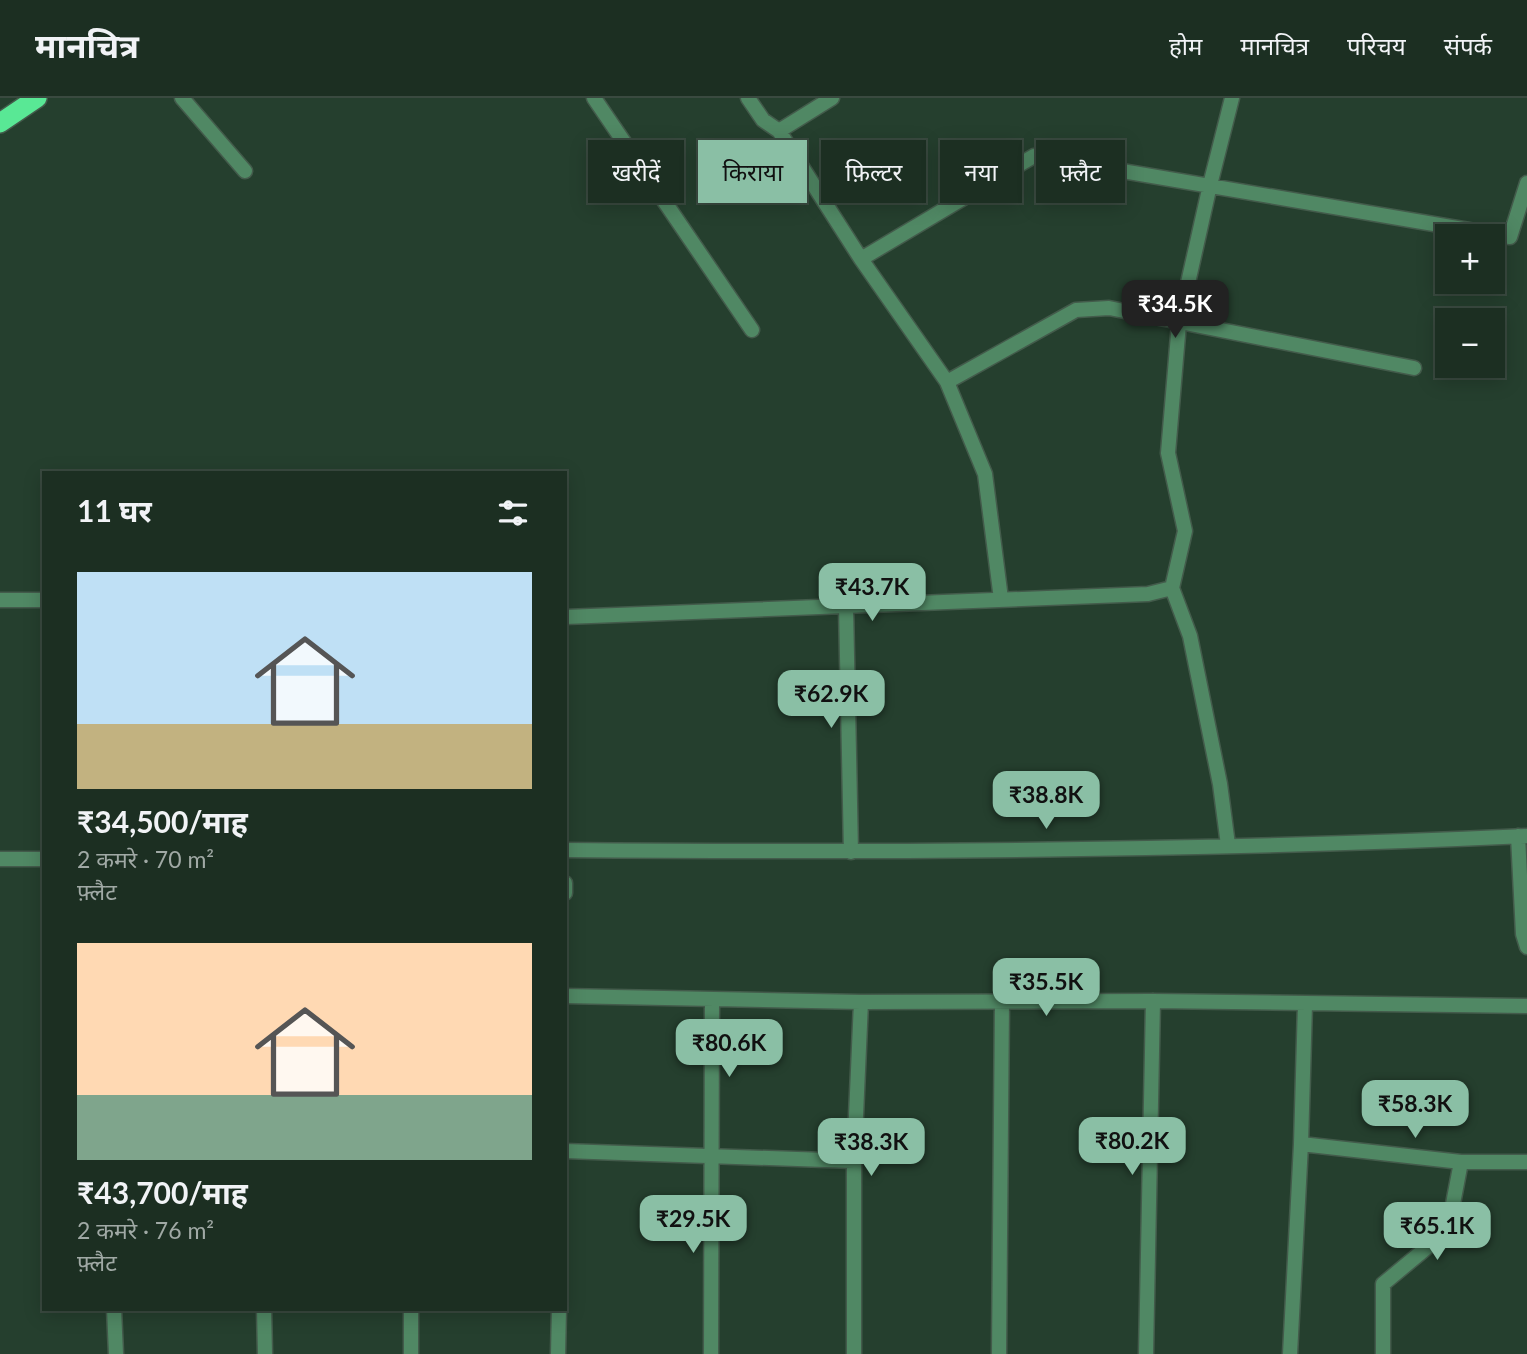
<!DOCTYPE html>
<html lang="hi">
<meta charset="utf-8">
<style>
body{margin:0;font-family:Lato,"Noto Sans Devanagari",sans-serif;background:#25372a;color:#f1f3f6;height:100vh;display:flex;flex-direction:column;font-size:26px;white-space:nowrap}
*{box-sizing:border-box;margin:0}
p{font-size:23px;color:#a0a9a5}
.icon{flex:none;width:38px;height:38px;fill:none;stroke:currentColor;stroke-width:2;stroke-linecap:round;stroke-linejoin:round}
.map{position:relative;flex:1;overflow:hidden}
.sheet{position:absolute;left:42px;top:373px;width:525px;height:840px;display:flex;flex-direction:column;background:#1c2f22;border-radius:0px;box-shadow:0 4px 18px #0003,0 0 0 2px #3a4a40}
.sheet>*{flex:none}
.guide{position:absolute;left:588px;top:42px;width:665px;height:63px;display:flex;gap:14px}
.tools{position:absolute;left:1435px;top:126px;display:grid;gap:14px}
.tools a{display:grid;place-items:center;width:70px;height:70px;border-radius:0px;background:#1c2f22;box-shadow:0 4px 18px #0003,0 0 0 2px #3a4a40;font-size:35px}
.price{position:absolute;translate:-50% -60px;padding:0 16px;border-radius:14px;background:#8abfa5;color:#111;font-size:23px;line-height:46px;filter:drop-shadow(0 2px 4px #0008)}
.price::after{content:'';position:absolute;left:50%;top:42px;width:21px;height:16px;margin-left:-10px;background:inherit;clip-path:polygon(0 0,100% 0,50% 100%)}
.price.on{background:#222;color:#fff}
ul{padding:0;list-style:none}
li{display:grid;align-content:center;gap:14px;height:371px;padding:0 35px}
li span{display:grid;place-items:center;height:217px;border-radius:0px;color:#555}
li>.icon{margin-inline-start:auto}
span .icon{width:126px;height:126px;fill:#fffc;stroke-width:1}
li b{font-size:30px}
h2{display:flex;justify-content:space-between;align-items:center;height:84px;padding:0 35px;font-size:30px}
.tag{padding:0 24px;border-radius:0px;background:#1c2f22;box-shadow:0 4px 18px #0003,0 0 0 2px #3a4a40;font-size:24px;line-height:63px}
.tag.on{background:#8abfa5;color:#111}
header{display:flex;align-items:center;gap:42px;box-sizing:border-box;height:98px;padding:0 35px;background:#1c2f22;border-bottom:2px solid #3a4a40}
header strong{font-size:33px}
nav{display:flex;gap:38px;margin-inline-start:auto;font-size:24px}
.map>svg:first-child{display:block}
.lines{fill:none;stroke-linecap:round;stroke-linejoin:round}
.minor-casing{stroke:#435b4b;stroke-width:17}
.trunk-casing{stroke:#435b4b;stroke-width:22}
.minor{stroke:#508864;stroke-width:14}
.trunk{stroke:#59e895;stroke-width:19}
</style>
<header>
<strong>मानचित्र</strong>
<nav><a>होम</a><a>मानचित्र</a><a>परिचय</a><a>संपर्क</a></nav>
</header>
<div class="map">
<svg width="1527" height="1256" viewBox="0 0 1527 1256">
<rect width="100%" height="100%" fill="#253f2e"/>
<g class="lines">
<defs>
<path id="minor" d="M182 0 245 73
M594 0 752 232
M748 0 763 22 779 33 861 161
M779 33 832 0
M947 284 1076 212 1109 210 1414 270
M1001 501 985 376 947 284 861 161 1034 58 1510 139 1527 85
M0 502H44
M846 509 851 754
M565 519 1148 496 1172 490
M1518 738 1523 836 1527 849
M1228 747 1220 686 1190 538 1172 490 1185 433 1168 355 1179 225 1210 87 1232 0
M565 752C886 755 1207 753 1527 738
M0 761H44
M565 785V795
M565 898 861 904 1153 903 1527 908
M1301 1046 1461 1064H1527
M565 1053 854 1063
M114 1211 116 1256
M264 1211 265 1256
M411 1211V1256
M558 1256 559 1211
M711 1256 712 902
M854 1256V1063L861 904
M999 1256 1002 903
M1146 1256 1153 903
M1290 1256 1301 1046 1305 906
M1383 1256V1186L1448 1132 1461 1064"/>
<path id="trunk" d="M0 25 37 0"/>
</defs>
<use href="#minor" class="minor-casing"/>
<use href="#trunk" class="trunk-casing"/>
<use href="#minor" class="minor"/>
<use href="#trunk" class="trunk"/>
</g>
</svg>
<div class="tools">
<a>+</a>
<a>−</a>
</div>
<b class="price on" style="left:1175px;top:242px">₹34.5K</b>
<b class="price" style="left:872px;top:525px">₹43.7K</b>
<b class="price" style="left:831px;top:632px">₹62.9K</b>
<b class="price" style="left:1046px;top:733px">₹38.8K</b>
<b class="price" style="left:1046px;top:920px">₹35.5K</b>
<b class="price" style="left:729px;top:981px">₹80.6K</b>
<b class="price" style="left:1415px;top:1042px">₹58.3K</b>
<b class="price" style="left:1132px;top:1079px">₹80.2K</b>
<b class="price" style="left:871px;top:1080px">₹38.3K</b>
<b class="price" style="left:693px;top:1157px">₹29.5K</b>
<b class="price" style="left:1437px;top:1164px">₹65.1K</b>
<div class="guide">
<a class="tag">खरीदें</a>
<a class="tag on">किराया</a>
<a class="tag">फ़िल्टर</a>
<a class="tag">नया</a>
<a class="tag">फ़्लैट</a>
</div>
<section class="sheet">
<h2>11 घर<svg class="icon" aria-label="filters" viewBox="0 0 24 24"><path d="M4 7h16M4 17h16"/><circle cx="9" cy="7" r="2"/><circle cx="15" cy="17" r="2"/></svg></h2>
<ul>
<li><span style="background:linear-gradient(#bfe0f5 70%,#c2b280 0)"><svg class="icon" aria-label="home" viewBox="0 0 24 24"><path d="M3 11l9-7 9 7M6 9v11h12V9"/></svg></span><div><b>₹34,500/माह</b><p>2 कमरे · 70 m²</p><p>फ़्लैट</p></div></li>
<li><span style="background:linear-gradient(#ffd9b3 70%,#7fa58c 0)"><svg class="icon" aria-label="home" viewBox="0 0 24 24"><path d="M3 11l9-7 9 7M6 9v11h12V9"/></svg></span><div><b>₹43,700/माह</b><p>2 कमरे · 76 m²</p><p>फ़्लैट</p></div></li>
</ul>
</section>
</div>
